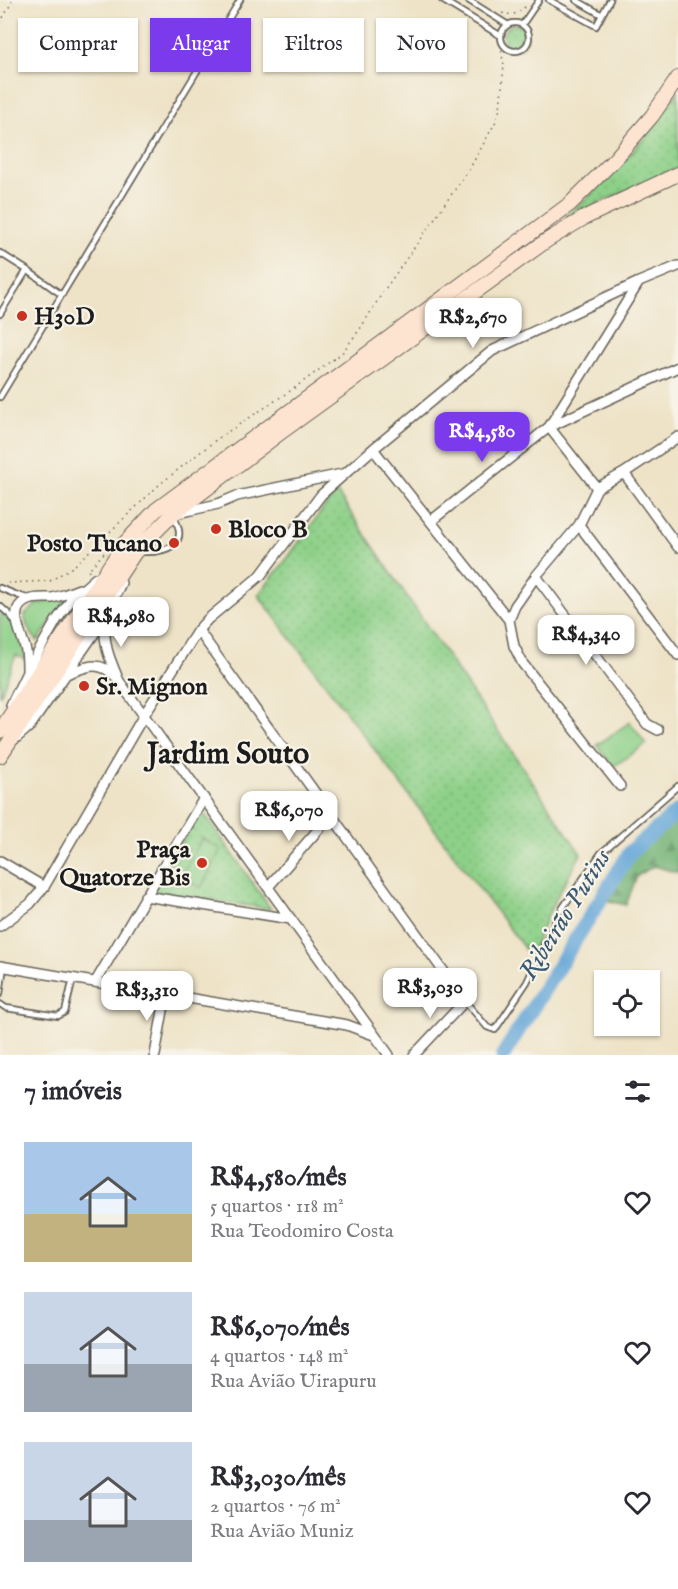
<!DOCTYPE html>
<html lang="pt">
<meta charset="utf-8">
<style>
body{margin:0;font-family:"IM FELL English",serif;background:#f2f2f3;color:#2b2b33;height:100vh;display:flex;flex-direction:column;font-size:22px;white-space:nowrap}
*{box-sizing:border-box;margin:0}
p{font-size:20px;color:#7c7c81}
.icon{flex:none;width:33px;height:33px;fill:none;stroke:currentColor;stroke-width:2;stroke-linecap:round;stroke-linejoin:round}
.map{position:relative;height:1055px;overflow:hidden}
.side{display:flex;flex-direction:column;background:#fff;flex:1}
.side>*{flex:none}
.top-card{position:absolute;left:18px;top:18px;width:642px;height:54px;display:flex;gap:12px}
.fabs{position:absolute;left:594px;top:970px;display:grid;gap:12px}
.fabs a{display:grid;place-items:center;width:66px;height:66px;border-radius:0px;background:#fff;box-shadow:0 2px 4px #0004;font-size:30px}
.price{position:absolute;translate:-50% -51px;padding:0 14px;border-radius:12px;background:#fff;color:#222;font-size:20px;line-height:39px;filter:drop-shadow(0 2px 3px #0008)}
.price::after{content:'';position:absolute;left:50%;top:36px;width:18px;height:14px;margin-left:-9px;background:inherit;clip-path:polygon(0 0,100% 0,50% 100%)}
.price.selected{background:#7c3aed;color:#fff}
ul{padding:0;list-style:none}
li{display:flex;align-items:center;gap:18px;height:150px;padding:0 24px}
li span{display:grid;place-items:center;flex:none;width:168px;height:120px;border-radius:0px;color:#555}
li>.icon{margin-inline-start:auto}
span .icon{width:72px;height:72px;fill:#fffc;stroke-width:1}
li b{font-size:26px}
h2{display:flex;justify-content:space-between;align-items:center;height:72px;padding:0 24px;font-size:26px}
.chip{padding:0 21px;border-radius:0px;background:#fff;box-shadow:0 2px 4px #0004;font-size:21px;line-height:54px}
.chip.selected{background:#7c3aed;color:#fff}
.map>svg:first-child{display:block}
.grass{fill:url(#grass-dots);stroke:#547652;stroke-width:1.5}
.forest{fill:url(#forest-firs);stroke:#476748;stroke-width:1.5}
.green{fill:#8dd088;stroke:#547652;stroke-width:1.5}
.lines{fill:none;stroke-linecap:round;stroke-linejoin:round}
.river{stroke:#64a6d8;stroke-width:15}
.lane-casing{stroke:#666258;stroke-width:8}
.street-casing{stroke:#666258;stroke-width:12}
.secondary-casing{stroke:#666258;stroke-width:16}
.path{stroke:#666258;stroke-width:1.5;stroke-dasharray:1.5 4.5;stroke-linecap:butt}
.lane{stroke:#fff;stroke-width:4.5}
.street{stroke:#fff;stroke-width:9}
.secondary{stroke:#fde4d0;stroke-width:14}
.poi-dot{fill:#c8321e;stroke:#f7f3e8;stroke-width:2}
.labels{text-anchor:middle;stroke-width:4.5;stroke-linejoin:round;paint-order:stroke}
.poi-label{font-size:24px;font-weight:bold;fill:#1c1c1c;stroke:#f7f3e8;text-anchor:start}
.water-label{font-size:26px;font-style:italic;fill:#3c5a71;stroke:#f7f3e8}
.district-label{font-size:30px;font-weight:bold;fill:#1c1c1c;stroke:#f7f3e8}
</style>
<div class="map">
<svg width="678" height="1055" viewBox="0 0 678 1055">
<defs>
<pattern id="grass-dots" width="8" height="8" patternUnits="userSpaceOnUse" patternTransform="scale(1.5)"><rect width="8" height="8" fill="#8dd088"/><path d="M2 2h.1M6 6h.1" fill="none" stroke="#79b275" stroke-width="1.8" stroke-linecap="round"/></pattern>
<pattern id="forest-firs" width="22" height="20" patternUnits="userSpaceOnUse" patternTransform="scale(1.5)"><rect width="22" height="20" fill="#72b274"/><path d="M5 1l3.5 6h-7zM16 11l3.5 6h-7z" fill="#5d905e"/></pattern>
</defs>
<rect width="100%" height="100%" fill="#f7f3e8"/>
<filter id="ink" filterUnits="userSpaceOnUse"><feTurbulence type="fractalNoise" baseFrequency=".0167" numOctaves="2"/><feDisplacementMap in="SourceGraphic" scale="12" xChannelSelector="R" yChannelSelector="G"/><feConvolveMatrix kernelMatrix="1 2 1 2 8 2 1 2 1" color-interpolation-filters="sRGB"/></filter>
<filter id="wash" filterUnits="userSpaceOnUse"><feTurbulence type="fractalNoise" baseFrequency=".008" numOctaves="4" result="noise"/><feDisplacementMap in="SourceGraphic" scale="24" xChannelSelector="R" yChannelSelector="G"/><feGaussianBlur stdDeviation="1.35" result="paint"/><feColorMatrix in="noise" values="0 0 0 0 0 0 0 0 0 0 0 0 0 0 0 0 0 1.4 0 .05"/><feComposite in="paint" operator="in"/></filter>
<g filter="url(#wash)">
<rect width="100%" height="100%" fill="#eee3c7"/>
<path class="grass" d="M503 37a12 12 0 1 1 24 0a12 12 0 1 1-24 0Z
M678 91V168L563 219C607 182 647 140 678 91Z
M336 491 581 854 553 904 530 956 258 595 286 560Z
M201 809 271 909 152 892Z"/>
<path class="forest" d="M678 811V873L654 866 637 876 626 905 601 899 631 851Z"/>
<path class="green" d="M68 597 38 641C30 633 25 626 25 615L37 604Z
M0 612 17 627 26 660 16 655 0 696Z
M630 722 646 744 613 767 597 745Z
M202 838 221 849 201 888 181 877Z"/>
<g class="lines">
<path class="river" d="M503 1055 631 851 678 811"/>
</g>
</g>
<g filter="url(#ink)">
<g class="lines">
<defs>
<path id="lane" d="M442 0 501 36
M468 0 508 25
M549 0 596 26 610 0
M576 0 602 15
M501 37a14 14 0 1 1 28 0a14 14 0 1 1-28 0Z
M522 25 539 0
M0 253 27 270 62 295
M0 314 27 270
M0 397 240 0
M141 552C166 553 191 545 173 516
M0 588 17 595 30 599
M0 606 11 616 15 622
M0 994 4 966
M465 1001 487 1027 495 1030 527 982 559 913 601 853 678 786
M0 1004 6 1008 58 1016 65 1012 73 979"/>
<path id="street" d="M373 449 509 620 514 646 523 664 620 786
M624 473 678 547
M597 488 549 427 639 282
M178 513 218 504 237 496 342 474
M431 521 549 427 678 367
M579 525 678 655
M536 576 647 724 658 730
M105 618C103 645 109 657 119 681L389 1055
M509 620 515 606 536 576 579 525 597 488 624 473 678 437
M198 630 465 1001 414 1055
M27 670C27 663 27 657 26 651 23 635 5 609 28 600 35 597 44 598 52 598 61 596 70 593 79 589
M66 674C86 667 99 659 116 677
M11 705 27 672 56 621 71 600 96 578
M15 739 30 726 105 618 121 583
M0 861 44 887
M268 887 331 815
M145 896 291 919
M0 926 30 904 44 887 144 715 198 630 208 619 261 575 321 495 373 449 492 351 639 282 678 266
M0 966 347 1025 374 1035
M96 981 204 798
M155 1055 166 994"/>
<path id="secondary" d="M0 731 125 543 156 510 570 204 614 160 652 116 678 78
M0 756 135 552 172 515 284 430 546 241 584 218 678 174"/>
</defs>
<use href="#lane" class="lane-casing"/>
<use href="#street" class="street-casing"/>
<use href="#secondary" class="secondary-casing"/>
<path class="path" d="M502 13C513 16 518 14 526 6
M0 23 13 0
M89 572 88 570 104 553
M8 583 50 581 74 566 160 484 217 439 293 389 342 353 360 329 383 292 470 168 495 123 500 109 504 65 501 50 503 44"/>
<use href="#lane" class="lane"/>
<use href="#street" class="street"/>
<use href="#secondary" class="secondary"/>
</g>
</g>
<g class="poi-dot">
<circle cx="22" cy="316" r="6"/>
<circle cx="216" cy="529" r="6"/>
<circle cx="174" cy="543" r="6"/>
<circle cx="84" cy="686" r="6"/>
<circle cx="202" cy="863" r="6"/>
</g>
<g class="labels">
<g class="poi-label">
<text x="34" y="324">H30D</text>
<text x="228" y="537">Bloco B</text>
<text x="162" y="551" text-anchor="end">Posto Tucano</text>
<text x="96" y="694">Sr. Mignon</text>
<text x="190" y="857" text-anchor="end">Praça<tspan x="190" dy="28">Quatorze Bis</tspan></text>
</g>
<g class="water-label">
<text transform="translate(564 914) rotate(-58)" y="9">Ribeirão Putins</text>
</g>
<g class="district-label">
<text x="228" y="763">Jardim Souto</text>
</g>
</g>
</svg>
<div class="fabs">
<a><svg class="icon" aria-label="locate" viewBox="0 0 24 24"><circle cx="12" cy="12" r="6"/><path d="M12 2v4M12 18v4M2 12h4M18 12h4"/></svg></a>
</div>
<b class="price" style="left:473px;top:349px">R$2,670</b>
<b class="price selected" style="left:482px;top:463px">R$4,580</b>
<b class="price" style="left:121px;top:648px">R$4,980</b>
<b class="price" style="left:586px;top:666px">R$4,340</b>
<b class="price" style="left:289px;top:842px">R$6,070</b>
<b class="price" style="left:430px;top:1019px">R$3,030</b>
<b class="price" style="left:147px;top:1022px">R$3,310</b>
<div class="top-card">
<a class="chip">Comprar</a>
<a class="chip selected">Alugar</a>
<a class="chip">Filtros</a>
<a class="chip">Novo</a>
</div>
</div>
<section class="side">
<h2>7 imóveis<svg class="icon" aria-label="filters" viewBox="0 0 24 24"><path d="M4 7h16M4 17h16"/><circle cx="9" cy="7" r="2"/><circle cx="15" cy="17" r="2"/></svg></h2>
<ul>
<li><span style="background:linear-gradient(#a9c7e8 60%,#c2b280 0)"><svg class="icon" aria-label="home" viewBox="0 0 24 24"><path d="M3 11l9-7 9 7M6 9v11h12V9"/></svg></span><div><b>R$4,580/mês</b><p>5 quartos · 118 m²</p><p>Rua Teodomiro Costa</p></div><svg class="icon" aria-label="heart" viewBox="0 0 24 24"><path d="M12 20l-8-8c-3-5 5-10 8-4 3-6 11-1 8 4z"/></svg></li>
<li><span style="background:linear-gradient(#c9d6e8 60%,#9aa5b1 0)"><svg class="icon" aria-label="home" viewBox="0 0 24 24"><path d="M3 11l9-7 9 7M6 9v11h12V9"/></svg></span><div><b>R$6,070/mês</b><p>4 quartos · 148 m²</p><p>Rua Avião Uirapuru</p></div><svg class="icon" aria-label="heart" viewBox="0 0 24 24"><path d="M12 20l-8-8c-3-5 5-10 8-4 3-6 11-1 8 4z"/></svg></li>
<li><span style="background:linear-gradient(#c9d6e8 65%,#9aa5b1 0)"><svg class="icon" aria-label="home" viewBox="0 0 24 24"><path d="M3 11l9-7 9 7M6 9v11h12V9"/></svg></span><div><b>R$3,030/mês</b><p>2 quartos · 76 m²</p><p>Rua Avião Muniz</p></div><svg class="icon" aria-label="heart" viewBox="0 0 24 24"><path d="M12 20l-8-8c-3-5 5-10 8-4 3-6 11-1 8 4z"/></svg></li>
</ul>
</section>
